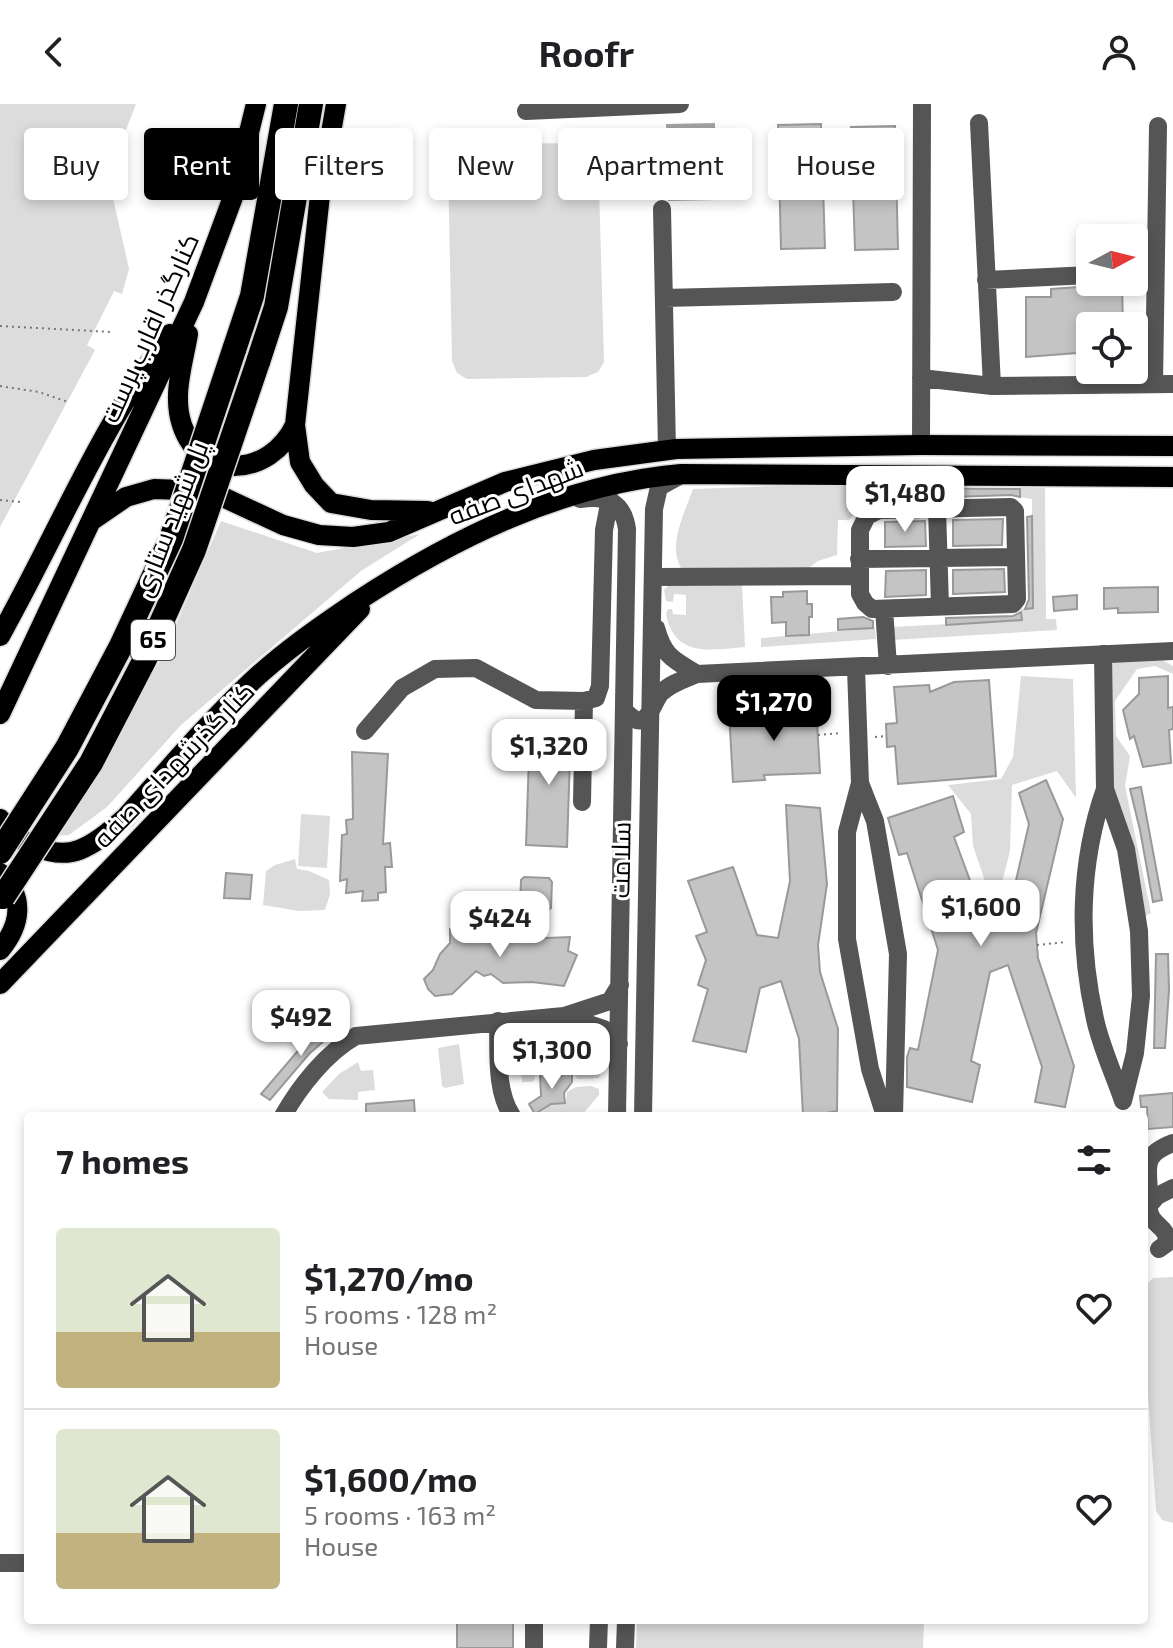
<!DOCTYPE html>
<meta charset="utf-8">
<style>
body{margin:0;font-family:"Exo 2",Cairo,sans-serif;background:#f6f6f6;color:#202124;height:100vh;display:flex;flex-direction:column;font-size:30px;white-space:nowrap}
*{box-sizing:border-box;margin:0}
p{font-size:26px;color:#757577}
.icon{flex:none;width:44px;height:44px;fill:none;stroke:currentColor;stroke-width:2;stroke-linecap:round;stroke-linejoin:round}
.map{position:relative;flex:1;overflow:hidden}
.details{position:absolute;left:24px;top:1008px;width:1124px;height:512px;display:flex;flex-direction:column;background:#fff;border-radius:8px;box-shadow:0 4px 12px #0003}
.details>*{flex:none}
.guide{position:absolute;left:24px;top:24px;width:1126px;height:72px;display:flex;gap:16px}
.needle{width:52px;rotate:83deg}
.fabs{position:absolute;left:1076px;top:120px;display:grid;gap:16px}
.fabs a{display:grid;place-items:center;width:72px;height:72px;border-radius:8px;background:#fff;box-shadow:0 4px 12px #0003;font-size:40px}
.price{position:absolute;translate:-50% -68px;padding:0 18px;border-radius:16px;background:#fff;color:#222;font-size:26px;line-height:52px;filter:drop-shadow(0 2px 4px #0008)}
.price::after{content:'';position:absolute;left:50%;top:48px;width:24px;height:18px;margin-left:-12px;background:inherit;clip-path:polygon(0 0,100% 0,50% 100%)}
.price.active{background:#000;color:#fff}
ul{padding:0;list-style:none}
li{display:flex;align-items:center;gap:24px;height:200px;padding:0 32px}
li+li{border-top:2px solid #e0e0e0}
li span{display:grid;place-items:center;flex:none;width:224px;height:160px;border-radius:8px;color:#555}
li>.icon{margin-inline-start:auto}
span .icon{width:96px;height:96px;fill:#fffc;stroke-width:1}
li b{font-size:34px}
h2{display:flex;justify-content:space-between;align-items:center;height:96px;padding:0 32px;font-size:34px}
.tag{padding:0 28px;border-radius:8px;background:#fff;box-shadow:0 4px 12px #0003;font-size:28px;line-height:72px}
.tag.active{background:#000;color:#fff}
header{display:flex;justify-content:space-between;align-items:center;height:104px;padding:0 32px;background:#fff;font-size:36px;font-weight:700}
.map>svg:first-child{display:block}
.green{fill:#dcdcdc}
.water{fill:#a3a3a3}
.building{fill:#c4c4c4;stroke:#999;stroke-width:2}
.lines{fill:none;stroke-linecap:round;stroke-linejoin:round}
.major-casing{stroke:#dbdbdb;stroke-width:23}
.highway-casing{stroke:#dbdbdb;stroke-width:27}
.path{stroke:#777;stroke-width:2;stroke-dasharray:2 4;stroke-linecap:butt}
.minor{stroke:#555;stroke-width:18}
.major{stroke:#000;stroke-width:20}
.highway{stroke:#000;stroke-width:24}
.highway-bridge-casing{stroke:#dbdbdb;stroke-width:27;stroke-linecap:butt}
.highway-bridge{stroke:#000;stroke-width:24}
.labels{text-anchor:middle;stroke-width:6;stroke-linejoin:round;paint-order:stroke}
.shield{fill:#fff;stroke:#4c4c4c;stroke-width:2}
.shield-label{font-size:24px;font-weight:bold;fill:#000}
.street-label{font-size:26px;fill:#000;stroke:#fff}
</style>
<header><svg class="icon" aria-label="back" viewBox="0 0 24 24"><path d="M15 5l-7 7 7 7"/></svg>Roofr<svg class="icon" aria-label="person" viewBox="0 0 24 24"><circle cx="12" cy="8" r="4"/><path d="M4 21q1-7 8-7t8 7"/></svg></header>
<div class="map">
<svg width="1173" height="1544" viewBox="0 0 1173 1544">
<rect width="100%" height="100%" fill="#fff"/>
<path class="green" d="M0 0H136L108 72 129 165 122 190 114 187 87 241 95 246 0 423Z
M587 39 594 41 598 48 604 258 598 268 586 273 467 275 457 269 452 257 448 61C452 48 456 42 471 40Z
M864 379 866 396 849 416H838L837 451 818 457 809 464 683 467C666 443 684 411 693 385Z
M1020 383 1045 384 1046 515H1056L1057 526 893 536V523L1022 516 1021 505 1033 504 1032 395 1020 393Z
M221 417 317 449 420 430 361 467 181 621 107 703 69 731 54 732 161 555Z
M670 480H742L745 543C710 546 675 554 666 510L668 505H672L673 510 686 511V491L674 490 673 498 666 497 664 486Z
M875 524 876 535 761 543V534Z
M1108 551H1153L1173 562V570L1155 562 1137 565 1115 597 1116 632 1130 652 1125 682 1151 809 1144 813 1112 681Z
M1021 572 1073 575 1076 694 1057 667 1012 681 1010 747 995 806 973 742 971 710 948 681 1001 675 1013 653Z
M301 710 330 712 327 764 298 762Z
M295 755 297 765 309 767 329 776 330 790 325 806 299 807 263 801 266 767 275 761Z
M537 933 539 943 532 946 535 975 532 978H522L519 943H511L509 937Z
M580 934C597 943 603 955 599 974L578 975 575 972 571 940 573 935Z
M459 940 464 980 445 984 442 982 438 944Z
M358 958 361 967 373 966 375 986 358 988V996L329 995 322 988 339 970Z
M591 982 599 985V991L581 1012H542L539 1009 547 1004 541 993 552 989 554 1000H566L567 988 576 983Z
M1173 1173V1419L1162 1416 1156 1407 1144 1233V1183L1153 1174Z
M637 1516H924L923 1544H636Z"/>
<path class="water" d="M715 19 717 96 668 97 666 20Z"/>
<path class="building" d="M821 20 825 144 781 145 778 21Z
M895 22 898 145 855 146 851 23Z
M1122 180 1123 222H1090V248L1026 253V193H1051V185Z
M866 384 1020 385V393L1011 391 866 396Z
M1032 412 1033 504 1025 505 1029 495 1027 413Z
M1003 415 1002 441 953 442V416Z
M925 417 926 442 885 443V418Z
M1004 465 1005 488 953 490V466Z
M926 466V491L885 493 886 467Z
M1158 483V508L1118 509V504L1104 505V484Z
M807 487V500H812V513H809V531L786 532V518L772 519 771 493H783V488Z
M1077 491V505L1054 507 1053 493Z
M1021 508 1022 516 946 521V514L1013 512Z
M863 513 873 517V524L838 526V515Z
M1168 572V604L1173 603V625L1169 626 1171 659 1143 663 1134 632 1130 635 1123 606 1139 590V574Z
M989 576 996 672 898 680 895 642 887 643 886 620 897 619 894 583 929 581 930 588 954 578Z
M816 602 820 669 764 671 765 676 733 678 729 608 765 606 767 611 784 610V604Z
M530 623 571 624 567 743 526 741Z
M352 648 388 650 383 740 390 739 392 763H385L386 788 378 789V796L362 797 363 787 346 789 347 775 340 777 342 731 347 730 346 716 353 715Z
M1046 676 1063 715 1036 829 1038 854 1074 962 1065 1003 1035 998 1042 963 1008 861 990 868 971 957 980 961 972 998 907 983V953L910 944 918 946 938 846 907 749 899 751 888 714 953 692 964 728 954 733 986 820 1005 824 1029 720 1019 689Z
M1141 683 1162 796 1153 798 1140 726 1130 685Z
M786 701 820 704 827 780 818 841 820 868 838 925 837 1007 812 1012H803L799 935 781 877 760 884 746 948 693 937 708 885 698 881 706 856 696 832 707 828 688 777 733 763 757 831 778 834 790 777Z
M226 769 252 771 250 795 224 794Z
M524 773 549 774 552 778 551 804 547 807 523 806 520 803 521 776Z
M506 824 521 835 570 833 568 847 577 851 564 882 532 878 503 879 491 870 484 872 476 867 452 890 435 892 428 885 424 875 433 866 440 850 450 839V825Z
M1156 850H1168L1169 886 1165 944H1154Z
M337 912 342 921 309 950 270 996 261 990 302 942Z
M572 967V978L564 989 565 999 551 1000 535 1010 529 1000 541 992 540 969 555 975 566 968Z
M1173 989V1023L1148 1025 1147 1003H1141L1140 992Z
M414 996 415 1012H366V1000Z
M457 1516 513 1517V1544H457Z"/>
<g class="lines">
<defs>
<path id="major" d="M336 0 320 91 295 321 300 358 314 381 331 399 371 406 428 407
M188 230C183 260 172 291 182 321 201 378 270 373 295 321
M91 417 126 393 154 385 184 386 212 388 283 421 319 431 353 433 389 428 505 378 594 356 676 345 921 341 1173 342
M0 532C56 432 101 322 170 230
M0 610 194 198 233 93 256 0
M0 715C16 737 52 756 79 746 97 739 111 726 126 713 166 668 206 621 250 579 283 548 319 523 356 498 454 434 563 380 681 370L1173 373
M0 769C25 793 21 821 0 846
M0 880 360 505"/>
<path id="highway" d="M234 246 252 192 286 0
M258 258 276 203 311 0"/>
</defs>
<use href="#major" class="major-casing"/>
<use href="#highway" class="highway-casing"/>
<path class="path" d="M0 222 112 228
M0 282 39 288 68 298
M0 396 21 398
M818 631 841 629
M875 633 887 632
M1037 841 1067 838"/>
<path class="minor" d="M526 7 680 0
M979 19 992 282
M662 105 667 346
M986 176 1090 171
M664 194 893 188
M921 274 992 282 1173 280
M1154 280 1158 22
M921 341 922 0
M580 395C606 391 623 397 627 425L617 1012
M1011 403 1015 407 1017 495 1013 500 872 505 865 499 860 490V426L867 412 879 406Z
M937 405 940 502
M859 455 1016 453
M653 473 859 472
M884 505 888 562
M656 524C664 553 673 555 697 570
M1103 550 1105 685 1126 745 1139 827 1141 892 1135 949 1123 997C1114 970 1101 943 1095 915 1078 839 1079 759 1105 685
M856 564 860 679 847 728V835L870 965 885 1012
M625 607C647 632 651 600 661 589 671 579 685 575 697 570L1173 547
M365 627 402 584 435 565 476 564 536 596 584 597 596 594 600 582 604 426 610 395
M860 679 875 717 898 850 894 1012
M582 698 584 597
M564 912 604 925 619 940
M552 913 555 963
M498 917C499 948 495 986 512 1012
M283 1012C300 982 326 949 356 932L564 912 610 897 620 881
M643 1012 654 405 659 383 679 372
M1146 1105 1157 1092 1173 1084
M1159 1145 1166 1140C1169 1125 1159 1125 1152 1114 1147 1107 1149 1098 1149 1089 1148 1061 1142 1051 1173 1039
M0 1459H28
M534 1544V1516
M598 1544 599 1516
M625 1544 626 1516"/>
<use href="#major" class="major"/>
<use href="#highway" class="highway"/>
<defs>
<path id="highway-bridge" d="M0 748 67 644 121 542 171 435 234 246
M3 793 91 659 144 557 194 446 258 258"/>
</defs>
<use href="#highway-bridge" class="highway-bridge-casing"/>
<use href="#highway-bridge" class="highway-bridge"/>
</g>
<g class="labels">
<rect class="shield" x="131" y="516" width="44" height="40" rx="6"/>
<g class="shield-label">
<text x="153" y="544">65</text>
</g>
<g class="street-label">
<text transform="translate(150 224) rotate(-66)" y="9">کنارگذر اقارب پرست</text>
<text transform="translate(516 388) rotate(-21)" y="9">شهدای صفه</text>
<text transform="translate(171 415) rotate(-69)" y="9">پل شهید ستاری</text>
<text transform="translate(174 661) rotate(-46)" y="9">کنارگذرشهدای صفه</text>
<text transform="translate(621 756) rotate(-89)" y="9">سلامت</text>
</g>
</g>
</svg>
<div class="fabs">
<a><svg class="needle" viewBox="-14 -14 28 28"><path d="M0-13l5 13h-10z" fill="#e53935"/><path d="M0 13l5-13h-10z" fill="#757577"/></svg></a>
<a><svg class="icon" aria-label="locate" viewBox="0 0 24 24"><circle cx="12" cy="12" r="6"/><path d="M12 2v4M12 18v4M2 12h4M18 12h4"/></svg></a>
</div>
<b class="price" style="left:905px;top:430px">$1,480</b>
<b class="price active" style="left:774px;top:639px">$1,270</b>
<b class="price" style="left:549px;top:683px">$1,320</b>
<b class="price" style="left:981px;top:844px">$1,600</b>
<b class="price" style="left:500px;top:855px">$424</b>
<b class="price" style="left:301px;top:954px">$492</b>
<b class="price" style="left:552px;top:987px">$1,300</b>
<div class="guide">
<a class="tag">Buy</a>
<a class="tag active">Rent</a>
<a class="tag">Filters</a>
<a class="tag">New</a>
<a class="tag">Apartment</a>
<a class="tag">House</a>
</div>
<section class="details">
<h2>7 homes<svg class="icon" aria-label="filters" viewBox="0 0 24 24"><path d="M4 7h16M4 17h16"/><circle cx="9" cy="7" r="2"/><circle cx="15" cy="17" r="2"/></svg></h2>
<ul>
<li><span style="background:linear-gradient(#dfe7d0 65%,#c2b280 0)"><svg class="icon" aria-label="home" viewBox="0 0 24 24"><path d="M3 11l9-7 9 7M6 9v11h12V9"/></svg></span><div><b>$1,270/mo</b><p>5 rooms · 128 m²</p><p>House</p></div><svg class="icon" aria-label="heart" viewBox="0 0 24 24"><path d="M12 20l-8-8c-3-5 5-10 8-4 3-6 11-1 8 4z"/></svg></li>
<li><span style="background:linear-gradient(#dfe7d0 65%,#c2b280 0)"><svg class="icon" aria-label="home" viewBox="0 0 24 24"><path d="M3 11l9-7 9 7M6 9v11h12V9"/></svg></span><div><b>$1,600/mo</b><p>5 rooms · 163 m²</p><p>House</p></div><svg class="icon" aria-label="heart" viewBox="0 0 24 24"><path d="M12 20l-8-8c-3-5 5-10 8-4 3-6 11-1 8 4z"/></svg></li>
</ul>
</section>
</div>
